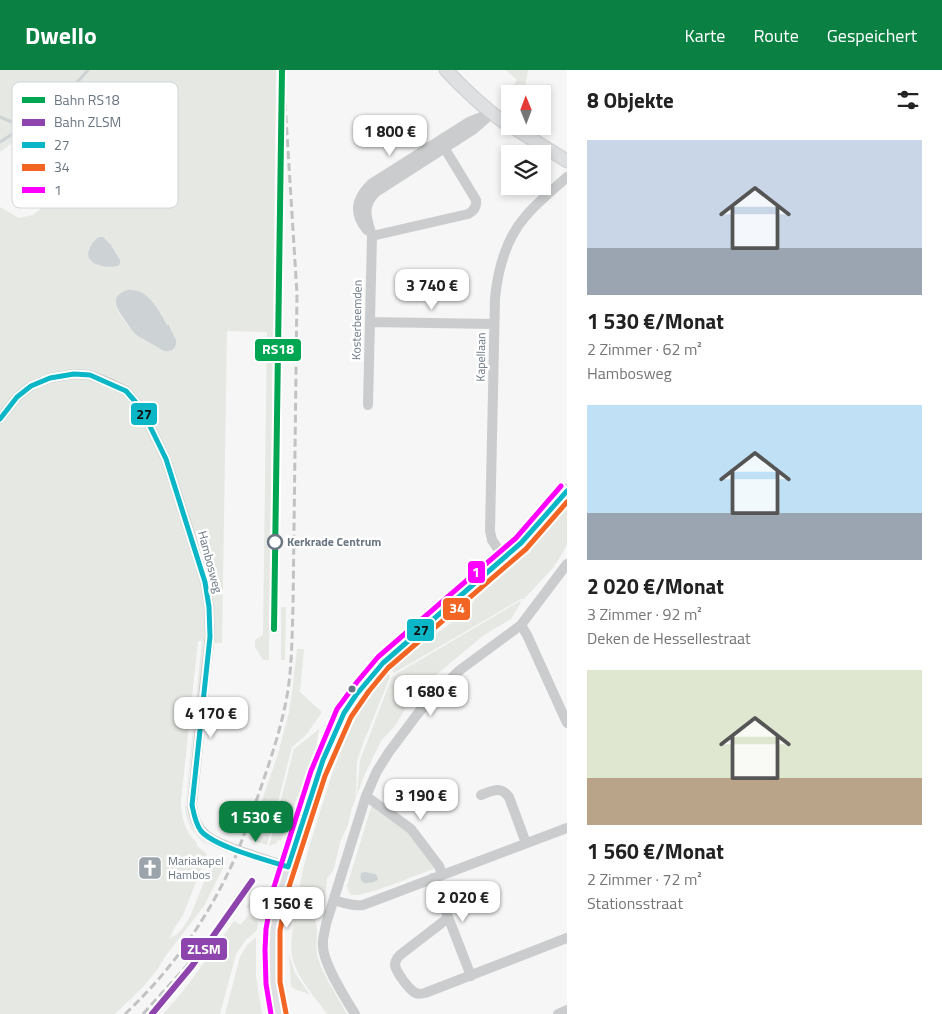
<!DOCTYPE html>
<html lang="de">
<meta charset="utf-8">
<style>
body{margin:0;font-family:"Titillium Web",sans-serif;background:#f2f2f2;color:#222;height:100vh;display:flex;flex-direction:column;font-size:19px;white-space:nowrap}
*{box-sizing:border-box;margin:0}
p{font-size:16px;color:#767676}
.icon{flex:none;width:28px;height:28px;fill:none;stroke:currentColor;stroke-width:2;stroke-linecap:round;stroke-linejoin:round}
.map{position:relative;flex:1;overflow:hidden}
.side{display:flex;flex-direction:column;background:#fff;width:375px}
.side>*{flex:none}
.needle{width:32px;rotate:359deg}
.buttons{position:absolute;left:501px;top:15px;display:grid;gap:10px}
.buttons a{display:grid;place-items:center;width:50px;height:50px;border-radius:0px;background:#fff;box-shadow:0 2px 8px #0003;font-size:25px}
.price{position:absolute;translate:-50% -42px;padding:0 11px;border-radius:10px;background:#fff;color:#222;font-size:16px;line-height:32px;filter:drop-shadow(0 1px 2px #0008)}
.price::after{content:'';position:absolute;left:50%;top:30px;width:15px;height:11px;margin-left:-8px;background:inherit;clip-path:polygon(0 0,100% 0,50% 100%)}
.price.active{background:#0b8043;color:#fff}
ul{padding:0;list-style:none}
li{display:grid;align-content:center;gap:10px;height:265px;padding:0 20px}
li span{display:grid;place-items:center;height:155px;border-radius:0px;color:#555}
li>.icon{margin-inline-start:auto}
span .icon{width:90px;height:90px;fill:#fffc;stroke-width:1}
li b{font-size:21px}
h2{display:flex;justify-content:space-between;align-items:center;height:60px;padding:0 20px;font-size:21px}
header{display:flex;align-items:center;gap:30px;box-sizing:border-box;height:70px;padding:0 25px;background:#0b8043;color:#fff}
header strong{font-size:24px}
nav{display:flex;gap:28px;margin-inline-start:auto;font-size:18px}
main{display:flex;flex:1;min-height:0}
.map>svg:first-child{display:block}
.green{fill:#e6e8e4;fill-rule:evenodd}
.water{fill:#cdd2d5}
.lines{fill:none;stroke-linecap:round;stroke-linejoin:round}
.stream{stroke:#cdd2d5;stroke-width:3}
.major-casing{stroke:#d3d4d5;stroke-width:15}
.minor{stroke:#cbcccd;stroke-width:10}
.major{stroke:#dfe0e1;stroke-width:12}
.rail{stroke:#c1c2c3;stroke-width:3;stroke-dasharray:8 4;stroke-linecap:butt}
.bus-1-casing{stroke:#fff;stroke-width:9}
.bus-2-casing{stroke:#fff;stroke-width:9}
.bus-3-casing{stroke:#fff;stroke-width:9}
.bus-1{stroke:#0bb7c6;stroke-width:5}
.bus-2{stroke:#f26522;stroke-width:5}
.bus-3{stroke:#f0f;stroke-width:5}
.rail-1-casing{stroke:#fff;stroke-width:10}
.rail-2-casing{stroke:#fff;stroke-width:10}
.rail-1{stroke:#00a651;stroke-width:6}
.rail-2{stroke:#8e44ad;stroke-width:6}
.stop-dot{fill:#fff;stroke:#6a7682;stroke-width:2.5}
.bus-dot{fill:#6a7682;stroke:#fff;stroke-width:2}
.labels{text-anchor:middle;stroke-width:5;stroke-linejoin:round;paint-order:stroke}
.street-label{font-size:12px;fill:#6a7682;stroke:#fff}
.stop-label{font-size:12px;font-weight:bold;fill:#6a7682;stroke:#fff;text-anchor:start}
.poi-label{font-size:12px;fill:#6a7682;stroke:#fff;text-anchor:start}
.key{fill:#fff;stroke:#d2d6da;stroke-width:1}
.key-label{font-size:14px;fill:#6a7682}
.line-badge{stroke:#fff;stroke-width:2}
.badge-label{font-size:14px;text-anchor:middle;font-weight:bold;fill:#fff}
.pale-badge-label{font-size:14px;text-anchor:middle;font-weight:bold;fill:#111}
</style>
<header>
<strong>Dwello</strong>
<nav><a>Karte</a><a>Route</a><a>Gespeichert</a></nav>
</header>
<main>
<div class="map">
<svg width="567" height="944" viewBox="0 0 567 944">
<rect width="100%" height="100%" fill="#f6f6f6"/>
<path class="green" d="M0 0H276L269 590H263L255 577V570L263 565 267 262 227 261 222 573 204 572 186 733C187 746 190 758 199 767 203 771 206 772 208 776 194 766 187 755 185 738L202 571H198L181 730C181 746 184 761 197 773V776L207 784 183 845 174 859 170 868 177 864 182 859 190 847 214 787 226 792 204 836 167 884 157 900 143 917 115 944H0V137L19 148 33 145 64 118 66 104 53 75 95 52 79 18 64 34 0 82ZM99 167C109 169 118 184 120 193L116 197 104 196 91 192 89 189V179ZM144 224 153 232 167 255H170L176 272V276L170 281C161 280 145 272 137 266 131 260 118 244 116 236 114 231 116 228 119 225Z
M506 0H528L525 18 545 23 547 14 552 15 544 49H543L542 24H535L515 18 513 16 517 10Z
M565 435H567V474L562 484 553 498 524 529H521L394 603 391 599 395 596 422 573 446 557 474 532 472 530 518 489 543 463 551 452 552 453Z
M520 531 521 532 511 549 484 565 436 605 411 629 395 656 381 671 365 704 357 725 360 690 392 607 396 604Z
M281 537H286L285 590H281Z
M297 579H304L300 622 322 642 306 665 292 677 267 775 248 769C251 764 260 740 260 736L278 684 289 642 292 623Z
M388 602 390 607 364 671 357 691 356 727 351 741 348 755 340 772 334 799 327 809 326 820 322 836C310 845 316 847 317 860 317 868 316 876 317 884 321 903 338 926 347 944H327C316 928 298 909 293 890 288 872 295 851 297 833 299 821 301 808 304 796 308 779 314 762 319 745 334 696 352 641 388 602Z
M319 659 316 677 281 771 278 770 277 773 269 776 294 679Z
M372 734 408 761 436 798C418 804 367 827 351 825L348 820 347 816Z
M261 817 265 820 258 845 246 837Z
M287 827H289C282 869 280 903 290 944H287C277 904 278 866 287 827Z
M248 845 258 852 257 860 245 871 236 884 220 944H163L184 920 234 851 241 855Z
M256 867V906L262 944H225L240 887 246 876Z
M289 885 295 903 310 925C303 920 296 922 291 916Z"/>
<path class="water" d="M99 167H103L111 175 120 190V193L118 196C112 198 95 196 91 191 84 184 92 171 99 167Z
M127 220C148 218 158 239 167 255H169L176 270V275C174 280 170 282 164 281 156 276 147 272 139 267 133 263 130 257 126 252 118 240 107 228 127 220Z
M365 802 375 804 377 806 378 810C370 814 358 816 361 803Z"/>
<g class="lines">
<path class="stream" d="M0 47 24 57
M0 72C8 67 16 62 23 57 47 42 70 22 88 0"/>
<defs>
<path id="major" d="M446 0C465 20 486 41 510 56
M511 56 567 91
M279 944 273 913 272 880 273 860 280 821 318 703 344 643 363 616 383 593 521 473 567 421"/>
</defs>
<use href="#major" class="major-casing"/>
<path class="minor" d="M367 160C353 143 356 129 371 114L469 52 484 46
M372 166 468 144C474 141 477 137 476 130L442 74
M370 252 494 254
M368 335 372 166C367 149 361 136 376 122L474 59 492 43
M0 349 17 327 31 316 50 308 74 304 90 305 112 314 126 321 139 336 144 344 166 389 199 492 205 512 209 537 210 567 205 608 192 735C195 768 216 772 243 782 258 787 273 792 288 797
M504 488 492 470 490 461 495 228C498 199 505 170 525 147 537 132 553 120 567 107
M521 555 527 565 567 653
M481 725C492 721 500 715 509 727L526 773
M366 726 411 759 439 796 442 804
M433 808 471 906
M334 830C344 833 352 836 363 835L567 758
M448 848 400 885C397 888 395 891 395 895 396 902 408 918 414 922 417 924 421 924 425 923L567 868
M355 944C345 928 324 895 323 877 322 869 325 861 326 854L366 726 377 701 389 682 419 642 447 612 460 600 521 555 567 494
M558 944 567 940"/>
<use href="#major" class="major"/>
<path class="rail" d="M125 944C172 900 208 848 234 790 243 769 250 747 258 726 270 691 282 657 288 620 292 593 292 565 293 537L297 224 283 0
M143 944 201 880 226 848"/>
<defs>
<path id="bus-1" d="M0 349 17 327 31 316 50 308 74 304 90 305 126 321 139 336 144 344 166 389 205 512 209 537 210 567 192 735C194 744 195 753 201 761 215 777 267 790 288 797
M288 797 323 690 344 643 356 625 383 593 521 473 567 421"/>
<path id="bus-2" d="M286 943 280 912V861L287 823 325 706 351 647 369 621 388 598 526 479 567 432"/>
<path id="bus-3" d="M271 944 266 914 265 880 266 859 273 820 311 701 337 639 357 612 378 587 516 468 561 416"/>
</defs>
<use href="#bus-1" class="bus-1-casing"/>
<use href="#bus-2" class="bus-2-casing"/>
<use href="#bus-3" class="bus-3-casing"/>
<use href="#bus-1" class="bus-1"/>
<use href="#bus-2" class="bus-2"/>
<use href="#bus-3" class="bus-3"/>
<defs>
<path id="rail-1" d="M274 559 282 0"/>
<path id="rail-2" d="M152 944 192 896 252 811"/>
</defs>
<use href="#rail-1" class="rail-1-casing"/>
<use href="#rail-2" class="rail-2-casing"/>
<use href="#rail-1" class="rail-1"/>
<use href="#rail-2" class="rail-2"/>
</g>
<defs>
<symbol id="church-square" viewBox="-11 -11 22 22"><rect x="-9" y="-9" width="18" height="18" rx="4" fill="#9ba3ab" stroke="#fff"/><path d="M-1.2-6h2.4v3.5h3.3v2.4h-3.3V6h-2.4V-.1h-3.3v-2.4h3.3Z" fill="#fff"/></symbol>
</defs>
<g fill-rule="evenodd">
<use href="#church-square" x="136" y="784" width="28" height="28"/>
</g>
<circle class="stop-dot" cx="275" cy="472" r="7"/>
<circle class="bus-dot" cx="352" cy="619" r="4.5"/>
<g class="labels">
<g class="street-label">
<text transform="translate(357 250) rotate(-89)" y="4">Kosterbeemden</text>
<text transform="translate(481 287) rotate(-89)" y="4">Kapellaan</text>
<text transform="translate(210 492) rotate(75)" y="4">Hambosweg</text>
</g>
<g class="stop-label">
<text x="287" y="476">Kerkrade Centrum</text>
</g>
<g class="poi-label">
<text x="168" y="795">Mariakapel<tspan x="168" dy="14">Hambos</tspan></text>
</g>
</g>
<rect x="12" y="12" width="166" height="126" rx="8" class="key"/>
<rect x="22" y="27" width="23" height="6" fill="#00a651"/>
<rect x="22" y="49" width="23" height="7" fill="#8e44ad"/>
<rect x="22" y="72" width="23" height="6" fill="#0bb7c6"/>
<rect x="22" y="94" width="23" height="7" fill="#f26522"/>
<rect x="22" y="117" width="23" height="6" fill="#f0f"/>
<g class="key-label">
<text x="54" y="35">Bahn RS18</text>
<text x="54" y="57">Bahn ZLSM</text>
<text x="54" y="80">27</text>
<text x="54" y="102">34</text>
<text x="54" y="125">1</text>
</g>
<g class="line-badge">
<rect x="254" y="268" width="48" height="24" rx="5" fill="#00a651"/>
<rect x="130" y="332" width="28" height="24" rx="5" fill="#0bb7c6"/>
<rect x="467" y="490" width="19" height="24" rx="5" fill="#f0f"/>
<rect x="442" y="527" width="29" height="24" rx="5" fill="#f26522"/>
<rect x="406" y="548" width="29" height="24" rx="5" fill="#0bb7c6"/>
<rect x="180" y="867" width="48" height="24" rx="5" fill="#8e44ad"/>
</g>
<g class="badge-label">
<text x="278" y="284">RS18</text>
<text x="476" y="507">1</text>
<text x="457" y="543">34</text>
<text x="204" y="884">ZLSM</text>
</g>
<g class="pale-badge-label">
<text x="144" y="349">27</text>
<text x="421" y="565">27</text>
</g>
</svg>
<div class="buttons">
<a><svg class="needle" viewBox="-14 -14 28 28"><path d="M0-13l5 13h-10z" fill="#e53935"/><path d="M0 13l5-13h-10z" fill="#767676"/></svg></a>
<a><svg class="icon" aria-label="layers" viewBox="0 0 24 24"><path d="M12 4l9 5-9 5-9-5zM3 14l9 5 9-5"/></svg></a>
</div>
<b class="price" style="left:390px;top:87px">1 800 €</b>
<b class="price" style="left:432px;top:241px">3 740 €</b>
<b class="price" style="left:431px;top:647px">1 680 €</b>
<b class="price" style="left:211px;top:669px">4 170 €</b>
<b class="price" style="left:421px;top:751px">3 190 €</b>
<b class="price active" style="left:256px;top:773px">1 530 €</b>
<b class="price" style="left:463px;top:853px">2 020 €</b>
<b class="price" style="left:287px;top:859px">1 560 €</b>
</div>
<section class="side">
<h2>8 Objekte<svg class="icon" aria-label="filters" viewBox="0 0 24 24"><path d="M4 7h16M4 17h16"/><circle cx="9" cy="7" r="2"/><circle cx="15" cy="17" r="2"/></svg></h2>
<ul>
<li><span style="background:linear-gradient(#c9d6e8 70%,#9aa5b1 0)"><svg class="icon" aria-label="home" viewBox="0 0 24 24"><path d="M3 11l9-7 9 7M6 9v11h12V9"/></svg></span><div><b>1 530 €/Monat</b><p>2 Zimmer · 62 m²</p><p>Hambosweg</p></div></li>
<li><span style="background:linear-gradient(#bfe0f5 70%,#9aa5b1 0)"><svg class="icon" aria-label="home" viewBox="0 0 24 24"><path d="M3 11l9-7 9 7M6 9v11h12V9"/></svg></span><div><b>2 020 €/Monat</b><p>3 Zimmer · 92 m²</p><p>Deken de Hessellestraat</p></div></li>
<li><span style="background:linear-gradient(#dfe7d0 70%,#b9a48a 0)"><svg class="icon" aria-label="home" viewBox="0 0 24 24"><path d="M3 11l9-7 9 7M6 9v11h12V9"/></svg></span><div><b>1 560 €/Monat</b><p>2 Zimmer · 72 m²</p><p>Stationsstraat</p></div></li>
</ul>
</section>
</main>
